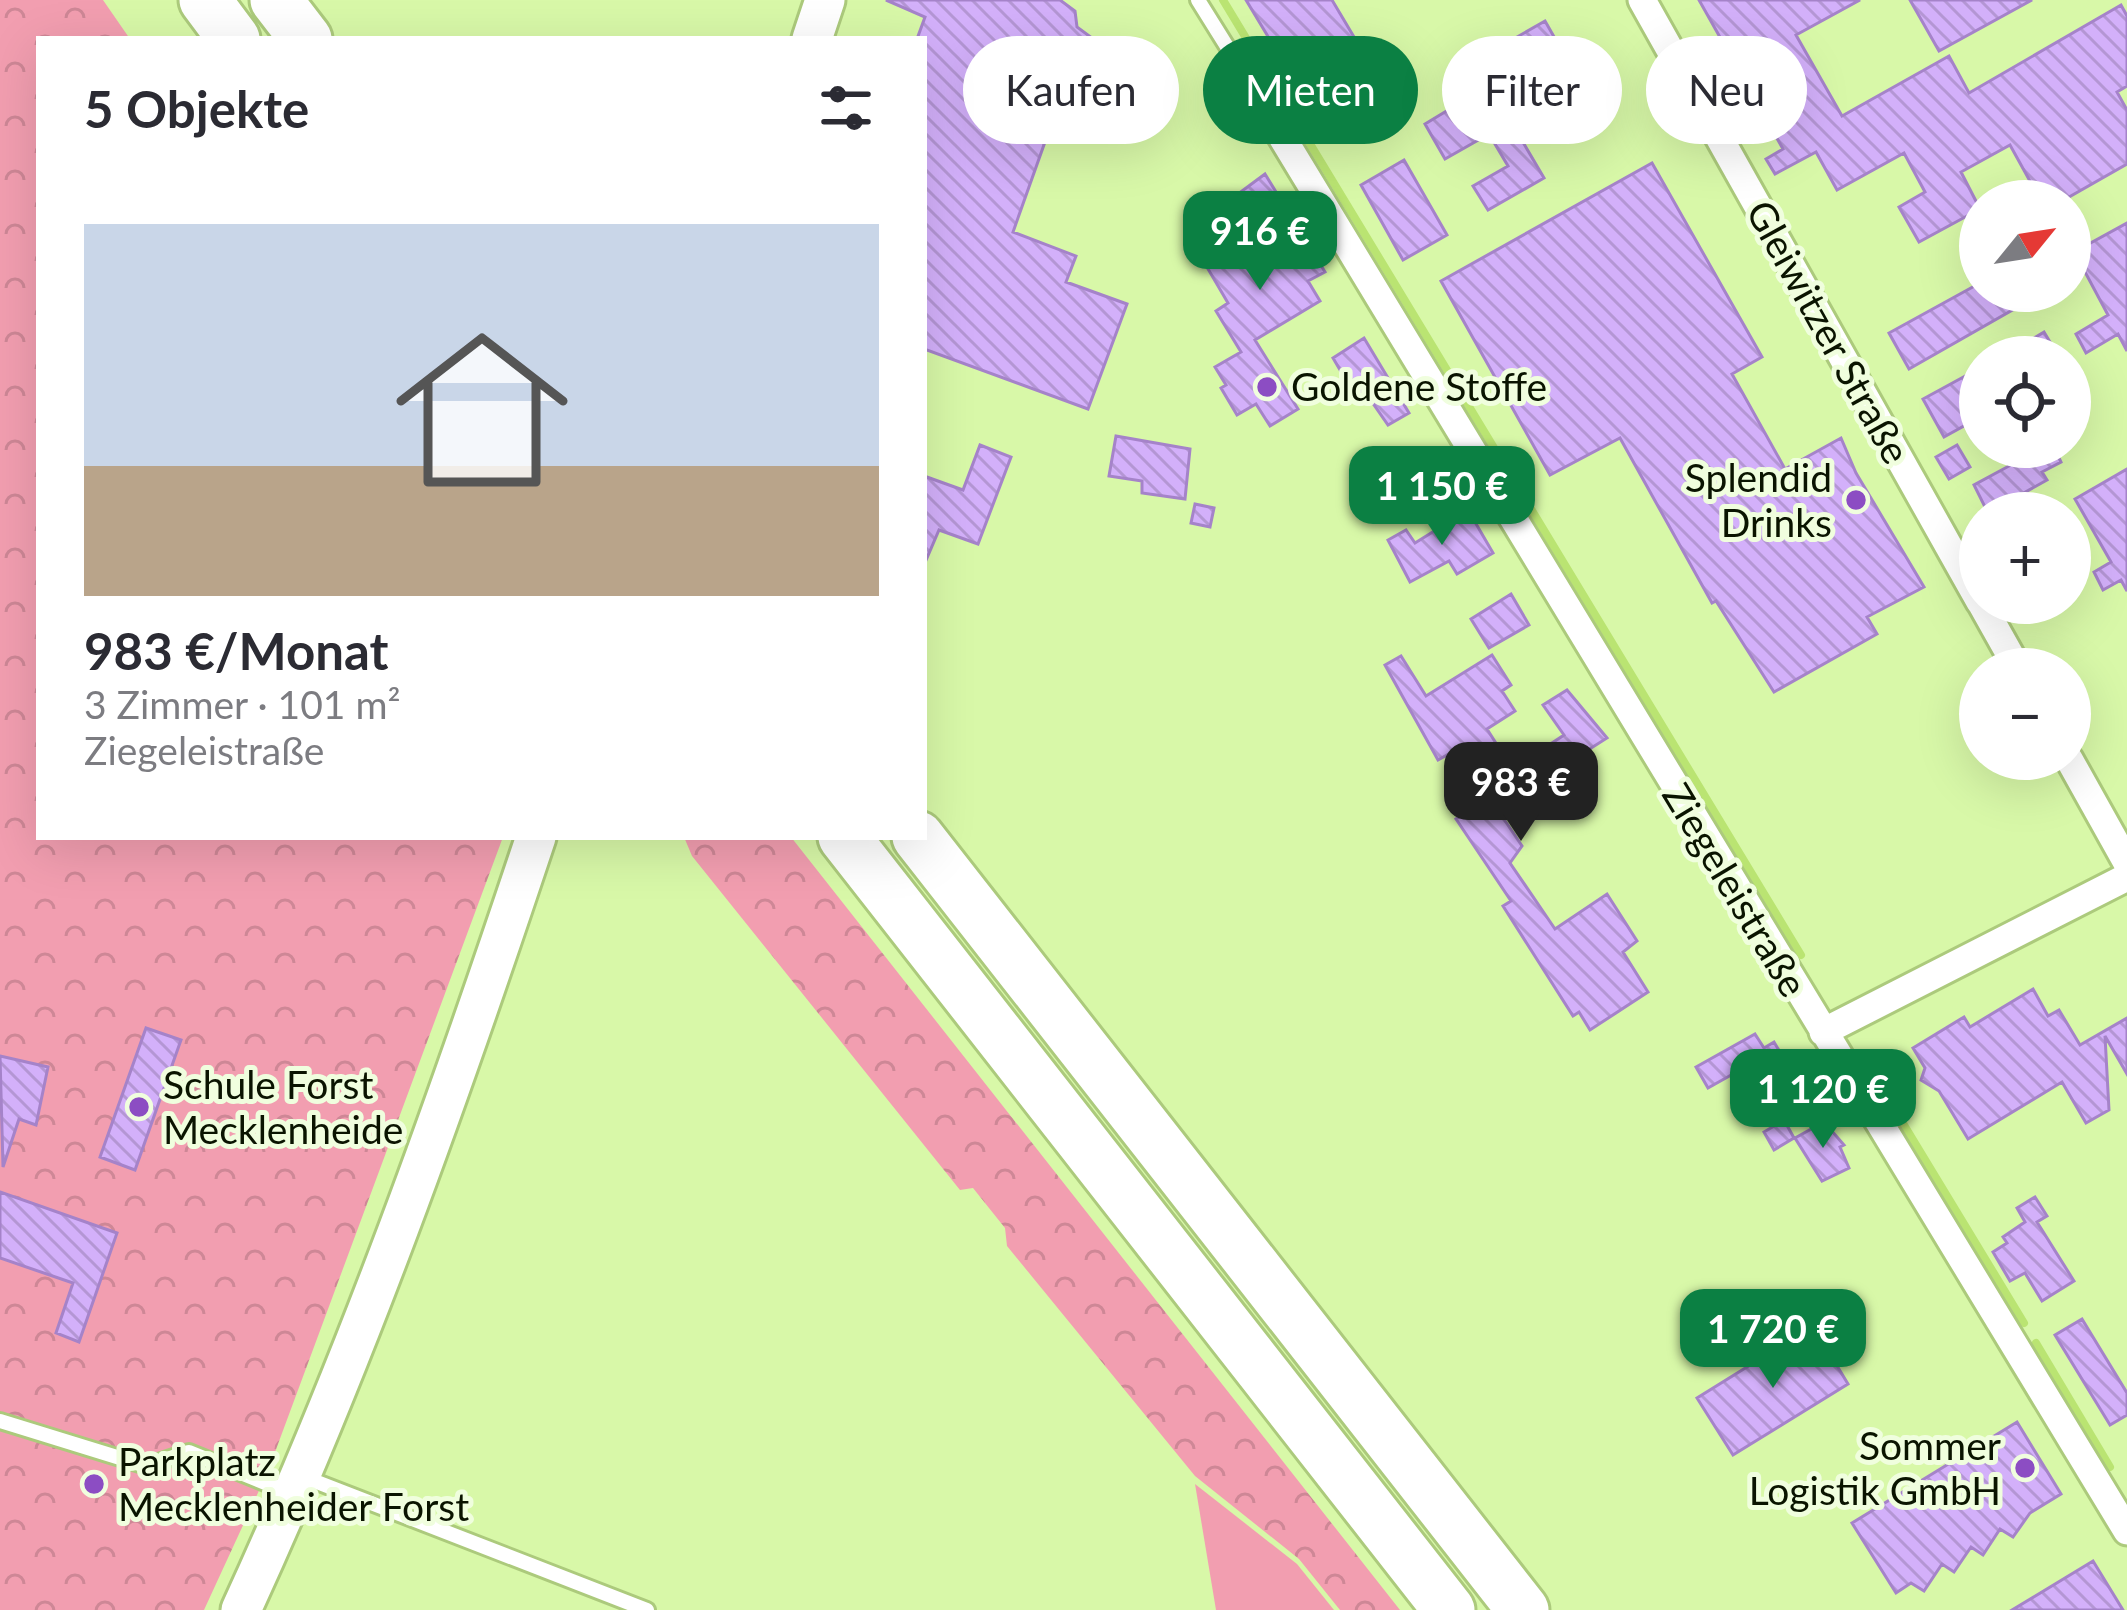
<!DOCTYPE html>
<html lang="de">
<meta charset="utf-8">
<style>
body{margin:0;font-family:Lato,sans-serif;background:#f2f2f3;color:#2b2b33;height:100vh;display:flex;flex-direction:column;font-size:45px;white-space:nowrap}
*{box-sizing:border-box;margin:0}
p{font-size:39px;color:#7c7c81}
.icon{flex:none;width:66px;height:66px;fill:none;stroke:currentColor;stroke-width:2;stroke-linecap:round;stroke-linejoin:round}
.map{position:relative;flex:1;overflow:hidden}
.details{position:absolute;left:36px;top:36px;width:891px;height:804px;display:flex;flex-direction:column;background:#fff;border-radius:0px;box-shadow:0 12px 48px #0002}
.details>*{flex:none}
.guide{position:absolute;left:963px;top:36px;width:984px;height:108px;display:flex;gap:24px}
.needle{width:78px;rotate:60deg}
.tools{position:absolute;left:1959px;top:180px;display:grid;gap:24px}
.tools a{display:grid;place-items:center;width:132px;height:132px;border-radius:50%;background:#fff;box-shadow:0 12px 48px #0002;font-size:60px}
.price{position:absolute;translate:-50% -102px;padding:0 27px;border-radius:24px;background:#0b8043;color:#fff;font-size:39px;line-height:78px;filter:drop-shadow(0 3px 6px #0008)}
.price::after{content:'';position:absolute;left:50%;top:72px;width:36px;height:27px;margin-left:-18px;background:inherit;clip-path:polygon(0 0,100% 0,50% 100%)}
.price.current{background:#222;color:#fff}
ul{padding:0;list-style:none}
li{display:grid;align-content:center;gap:24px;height:636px;padding:0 48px}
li+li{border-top:3px solid #e1e1e2}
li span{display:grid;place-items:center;height:372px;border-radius:0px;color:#555}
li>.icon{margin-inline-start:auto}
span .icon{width:216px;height:216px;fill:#fffc;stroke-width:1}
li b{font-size:51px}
h2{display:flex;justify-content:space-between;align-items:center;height:144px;padding:0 48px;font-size:51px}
.chip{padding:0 42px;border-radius:54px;background:#fff;box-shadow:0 12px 48px #0002;font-size:42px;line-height:108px}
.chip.current{background:#0b8043;color:#fff}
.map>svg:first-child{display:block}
.green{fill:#f29eb0}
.forest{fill:url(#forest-crowns)}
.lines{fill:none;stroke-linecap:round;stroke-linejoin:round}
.stream{stroke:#bae472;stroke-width:8}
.building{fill:url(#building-back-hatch);stroke:#a583c9;stroke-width:3}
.lane-casing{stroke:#acca7c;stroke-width:20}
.street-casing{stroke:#acca7c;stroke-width:33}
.secondary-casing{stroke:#acca7c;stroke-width:45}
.highway-casing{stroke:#acca7c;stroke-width:57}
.lane{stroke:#fff;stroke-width:14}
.street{stroke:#fff;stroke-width:27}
.secondary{stroke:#fff;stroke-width:39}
.highway{stroke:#fff;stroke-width:51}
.poi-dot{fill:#8c4dc3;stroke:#f0fede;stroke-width:4.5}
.labels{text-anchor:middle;stroke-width:10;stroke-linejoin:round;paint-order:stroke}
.street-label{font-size:39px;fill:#0a1400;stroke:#f0fede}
.poi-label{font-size:39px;fill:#0a1400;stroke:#f0fede;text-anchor:start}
</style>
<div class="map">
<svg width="2127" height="1610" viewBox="0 0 2127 1610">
<defs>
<pattern id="forest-crowns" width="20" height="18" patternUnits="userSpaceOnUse" patternTransform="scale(3)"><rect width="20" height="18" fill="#f29eb0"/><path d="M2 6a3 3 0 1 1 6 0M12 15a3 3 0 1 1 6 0" fill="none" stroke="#ce8796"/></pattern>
<pattern id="building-back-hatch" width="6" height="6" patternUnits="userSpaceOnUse" patternTransform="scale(3)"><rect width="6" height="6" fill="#d3b0fa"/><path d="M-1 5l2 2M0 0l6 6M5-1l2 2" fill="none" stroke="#b496d4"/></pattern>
</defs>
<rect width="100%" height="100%" fill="#d8f8a8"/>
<path class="green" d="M1195 1484 1297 1564 1334 1610H1216Z"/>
<path class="forest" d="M0 0H103L130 39H39V837H503L268 1471 204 1610H0Z
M684 837H791L1400 1610H1340L1299 1559 1195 1476 1007 1246 1005 1228 973 1188 960 1190 692 856Z"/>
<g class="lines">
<path class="stream" d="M1223 0 1801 955
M1881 1087 2024 1323
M2036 1343 2110 1467"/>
</g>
<path class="building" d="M886 0H1060L1075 11 1077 27 1096 41 1073 70 1100 80 1085 122 1056 111 1013 232 1076 256 1066 282 1127 304 1088 409 924 349V39H917L925 17Z
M1246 0H1332L1376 74 1314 113Z
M1699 0H1860L1796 35 1842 116 1949 56 1969 93 2121 5 2127 16V86L2117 92 2127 110V164L2062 201H2041L2010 145 1961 172 1980 209 1919 242 1899 207 1925 192 1904 153 1837 190 1816 152 1775 174 1766 159 1783 149Z
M1910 0H2032L1939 51Z
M1545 21 1590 100 1559 118 1552 106 1514 127 1544 178 1488 210 1473 186 1508 166 1489 134 1445 159 1425 124 1468 98 1454 73Z
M1404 160 1447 235 1403 260 1361 185Z
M1652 163 1762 357 1732 374 1785 469 1841 438 1856 473 1924 587 1867 617 1877 634 1774 692 1716 601 1712 603 1620 438 1550 475 1441 281Z
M1265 174 1325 272 1308 281 1320 301 1255 340 1298 409 1270 426 1256 404 1237 415 1221 388 1226 385 1215 367 1241 352 1216 311 1228 303 1201 257 1231 234 1225 224 1233 220 1223 205Z
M2070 220 2085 246 2127 223V351L2118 334 2086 353 2076 334 2108 315 2084 270 2070 278Z
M1980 283V291H2046L1909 369 1889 333Z
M2044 332 2059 357H2000L2031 340Z
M1364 338 1409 413 1388 425 1365 392 1358 396 1353 392 1333 358Z
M1980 368V417L1944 437 1923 399Z
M1116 436 1190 449 1185 499 1142 493V481L1109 476Z
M980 445 1011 457 978 544 939 530 924 565V476L963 490Z
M1957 445 1970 467 1949 479 1936 457Z
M1999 447H2054L2061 462 2042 472 2047 480 1988 513 1974 485 2009 466Z
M2127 469V591L2121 580 2103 590 2094 572 2111 562 2075 499Z
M1195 504 1214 508 1210 527 1191 523Z
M1468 510 1493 553 1457 574 1449 561 1410 582 1388 540 1406 530 1415 543Z
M1511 594 1529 625 1489 648 1471 619Z
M1492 655 1511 685 1502 691 1515 711 1487 729 1520 781 1491 800 1522 846 1510 863 1555 929 1607 894 1637 941 1623 952 1648 992 1590 1030 1579 1012 1573 1016 1503 906 1511 901 1456 819 1479 804 1447 755 1438 760 1385 665 1401 656 1426 696Z
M1567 690 1607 738 1566 764 1552 743 1564 735 1543 705Z
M2033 989 2048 1016 2059 1010 2080 1045 2127 1018V1074L2105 1036 2109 1110 2086 1123 2062 1082 1968 1139 1939 1091 1921 1080 1925 1068 1913 1048 1964 1017 1970 1027Z
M146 1028 181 1040 135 1170 100 1157Z
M1755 1034 1764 1048 1774 1042 1793 1074 1764 1090 1749 1065 1708 1088 1696 1067Z
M0 1056 48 1067 36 1125 19 1119 3 1167Z
M1784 1120 1794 1138 1774 1150 1764 1132Z
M1824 1122 1844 1145 1840 1147 1849 1168 1822 1181 1795 1138Z
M0 1192 117 1233 79 1342 56 1333 73 1283 0 1258Z
M2035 1197 2047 1216 2037 1222 2074 1281 2042 1301 2025 1273 2010 1281 1993 1252 2007 1243 2003 1237 2025 1222 2017 1208Z
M2082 1319 2127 1393V1415L2110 1425 2055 1335Z
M1813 1326 1848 1384 1733 1455 1697 1398Z
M2017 1422 2061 1494 2030 1513 2013 1537 2000 1529 1983 1555 1971 1547 1954 1572 1942 1564 1924 1591 1911 1583 1896 1593 1852 1523Z
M2093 1561 2123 1610H2012Z"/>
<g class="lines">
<defs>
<path id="lane" d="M1198 0 1236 61
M0 1421 146 1466 189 1452 290 1493
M304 1477 647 1610"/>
<path id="street" d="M1642 0 1980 602
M1236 61 2127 1531
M1981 603 2018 669
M2069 759 2127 863
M1823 1032 2127 877"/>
<path id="secondary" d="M812 39 825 0
M241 1610C356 1360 449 1098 536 837"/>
<path id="highway" d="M205 0 234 39
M276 0 306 39
M844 837 1449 1610
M918 837 1523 1610"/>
</defs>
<use href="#lane" class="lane-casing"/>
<use href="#street" class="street-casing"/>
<use href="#secondary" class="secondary-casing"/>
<use href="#highway" class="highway-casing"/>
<use href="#lane" class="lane"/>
<use href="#street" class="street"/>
<use href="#secondary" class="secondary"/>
<use href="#highway" class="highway"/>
</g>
<g class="poi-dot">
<circle cx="1267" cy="387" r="12"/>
<circle cx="1856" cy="500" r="12"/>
<circle cx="139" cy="1107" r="12"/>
<circle cx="2025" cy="1468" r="12"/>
<circle cx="94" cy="1484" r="12"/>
</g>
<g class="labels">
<g class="street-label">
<text transform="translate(1828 332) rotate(61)" y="14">Gleiwitzer Straße</text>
<text transform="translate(1735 890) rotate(59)" y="14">Ziegeleistraße</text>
</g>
<g class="poi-label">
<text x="1291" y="401">Goldene Stoffe</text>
<text x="1832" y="492" text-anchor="end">Splendid<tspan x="1832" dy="45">Drinks</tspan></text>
<text x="163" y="1099">Schule Forst<tspan x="163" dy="45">Mecklenheide</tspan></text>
<text x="2001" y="1460" text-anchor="end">Sommer<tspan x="2001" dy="45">Logistik GmbH</tspan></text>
<text x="118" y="1476">Parkplatz<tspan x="118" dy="45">Mecklenheider Forst</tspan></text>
</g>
</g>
</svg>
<div class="tools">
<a><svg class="needle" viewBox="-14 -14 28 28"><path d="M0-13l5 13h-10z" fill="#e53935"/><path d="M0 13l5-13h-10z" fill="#7c7c81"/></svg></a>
<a><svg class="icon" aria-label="locate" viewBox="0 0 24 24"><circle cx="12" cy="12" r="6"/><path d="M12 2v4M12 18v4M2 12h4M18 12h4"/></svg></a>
<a>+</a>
<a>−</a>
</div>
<b class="price" style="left:1260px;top:293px">916 €</b>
<b class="price" style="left:1442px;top:548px">1 150 €</b>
<b class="price current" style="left:1521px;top:844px">983 €</b>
<b class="price" style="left:1823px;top:1151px">1 120 €</b>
<b class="price" style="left:1773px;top:1391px">1 720 €</b>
<div class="guide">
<a class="chip">Kaufen</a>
<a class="chip current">Mieten</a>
<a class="chip">Filter</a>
<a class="chip">Neu</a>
</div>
<section class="details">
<h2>5 Objekte<svg class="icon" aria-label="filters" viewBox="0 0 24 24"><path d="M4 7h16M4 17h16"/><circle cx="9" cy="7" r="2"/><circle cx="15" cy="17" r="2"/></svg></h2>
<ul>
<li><span style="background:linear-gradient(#c9d6e8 65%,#b9a48a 0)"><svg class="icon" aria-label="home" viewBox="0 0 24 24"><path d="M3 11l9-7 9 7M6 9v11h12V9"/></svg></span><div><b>983 €/Monat</b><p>3 Zimmer · 101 m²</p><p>Ziegeleistraße</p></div></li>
</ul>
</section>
</div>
